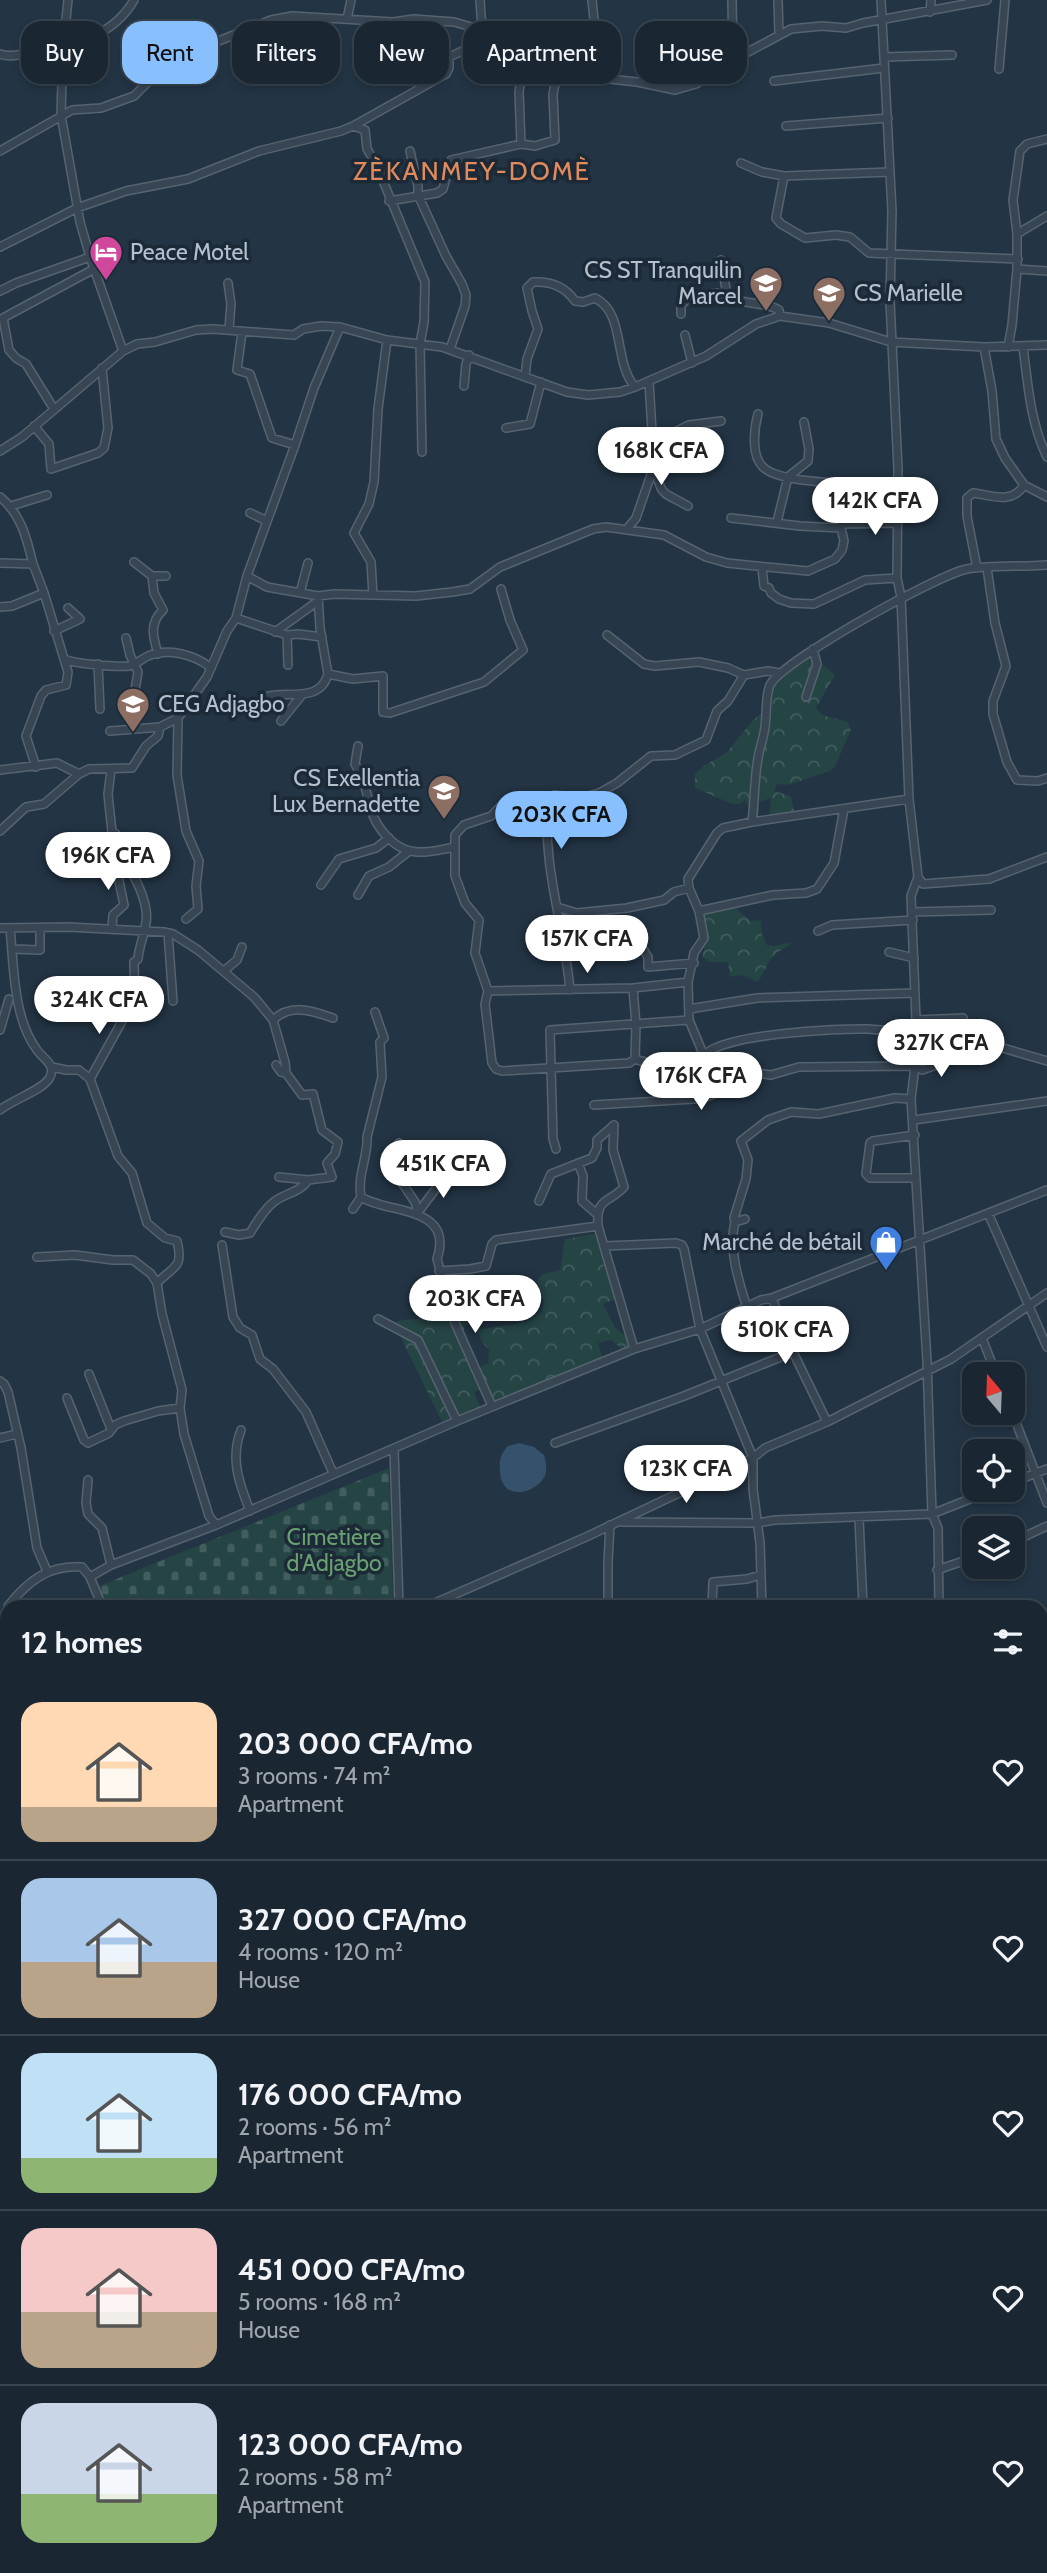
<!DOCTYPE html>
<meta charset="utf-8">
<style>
body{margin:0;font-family:Cabin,sans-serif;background:#232f3b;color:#f1f3f6;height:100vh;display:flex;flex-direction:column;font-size:26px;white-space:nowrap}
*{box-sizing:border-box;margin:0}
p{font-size:23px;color:#9fa5ac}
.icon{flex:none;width:38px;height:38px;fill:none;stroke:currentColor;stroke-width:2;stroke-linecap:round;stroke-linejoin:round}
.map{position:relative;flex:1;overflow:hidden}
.drawer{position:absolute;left:0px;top:1600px;width:1048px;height:975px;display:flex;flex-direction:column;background:#1a2733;border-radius:21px 21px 0 0;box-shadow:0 4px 10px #0003,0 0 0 2px #38444e}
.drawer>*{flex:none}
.hud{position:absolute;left:21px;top:21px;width:1006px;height:63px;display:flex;gap:14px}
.needle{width:46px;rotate:341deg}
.controls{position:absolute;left:962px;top:1362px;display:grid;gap:14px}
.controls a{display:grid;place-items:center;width:63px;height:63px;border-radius:14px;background:#1a2733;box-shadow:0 4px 10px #0003,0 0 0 2px #38444e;font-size:35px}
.price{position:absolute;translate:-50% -60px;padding:0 16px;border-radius:24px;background:#fff;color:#222;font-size:23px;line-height:46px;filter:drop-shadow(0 2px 4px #0008)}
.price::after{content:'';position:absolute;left:50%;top:42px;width:21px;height:16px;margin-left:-10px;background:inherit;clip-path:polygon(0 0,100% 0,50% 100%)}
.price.selected{background:#88c0ff;color:#111}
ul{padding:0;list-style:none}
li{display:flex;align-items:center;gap:21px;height:175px;padding:0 21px}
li+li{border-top:2px solid #38444e}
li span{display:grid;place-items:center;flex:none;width:196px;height:140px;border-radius:21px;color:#555}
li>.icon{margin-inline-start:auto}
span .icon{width:84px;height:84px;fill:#fffc;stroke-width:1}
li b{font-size:30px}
h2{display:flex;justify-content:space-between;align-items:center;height:84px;padding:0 21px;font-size:30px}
.pill{padding:0 24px;border-radius:21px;background:#1a2733;box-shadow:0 4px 10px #0003,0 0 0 2px #38444e;font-size:24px;line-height:63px}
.pill.selected{background:#88c0ff;color:#111}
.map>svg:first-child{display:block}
.forest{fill:url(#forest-crowns)}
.cemetery{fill:url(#cemetery-stones)}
.water{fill:#35516c}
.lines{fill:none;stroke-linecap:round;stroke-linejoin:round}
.minor-casing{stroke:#566370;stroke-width:10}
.minor{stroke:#384553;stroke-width:7}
.labels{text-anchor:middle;stroke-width:7;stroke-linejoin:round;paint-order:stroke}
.poi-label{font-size:23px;fill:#b5c0cd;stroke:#1c2a38;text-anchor:start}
.park-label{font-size:23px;fill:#69a071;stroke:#1c2a38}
.quarter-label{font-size:26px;letter-spacing:2px;fill:#e18a5c;stroke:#1c2a38}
</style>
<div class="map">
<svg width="1047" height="2573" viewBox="0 0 1047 2573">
<defs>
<pattern id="forest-crowns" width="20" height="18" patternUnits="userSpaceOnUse" patternTransform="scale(1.75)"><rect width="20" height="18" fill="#254444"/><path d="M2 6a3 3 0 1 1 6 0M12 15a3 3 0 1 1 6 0" fill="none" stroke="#425d5e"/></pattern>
<pattern id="cemetery-stones" width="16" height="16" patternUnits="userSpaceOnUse" patternTransform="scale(1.75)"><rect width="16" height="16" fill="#254444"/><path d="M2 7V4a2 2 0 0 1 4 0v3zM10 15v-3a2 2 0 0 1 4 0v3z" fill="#425d5e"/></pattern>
</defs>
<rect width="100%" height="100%" fill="#233444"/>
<path class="forest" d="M811 655 835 675 816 708 822 715 848 722 851 730 835 766 830 771 788 785 777 784 774 791 791 796 795 816H769L771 798 759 802 758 819 746 817 750 810 745 800 740 804H732L695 788V774L705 765 726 753 753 720 769 708 771 688 789 668Z
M735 908 751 921 761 920 762 935 767 945 774 946 792 942C787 948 778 950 773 957 766 964 766 972 757 982L742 975 730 977 728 962H710L702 957 706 942 703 914Z
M600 1233 620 1297 603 1304 615 1327 628 1338 630 1344 622 1349 611 1340 598 1343 604 1362 495 1404 479 1368 488 1363 489 1350 483 1343 477 1330 526 1322 541 1312 544 1302 537 1281 541 1275 560 1270 565 1239Z
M452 1272H471L486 1293 475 1318 464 1327 465 1346 484 1389 474 1392 483 1414 445 1428 403 1342 396 1321 437 1317 436 1312 442 1301 435 1294Z"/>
<path class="cemetery" d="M389 1468 393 1604 107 1606 99 1586Z"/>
<path class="water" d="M519 1443 534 1447 544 1455C545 1459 547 1467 546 1472 542 1492 502 1505 500 1472 499 1461 500 1454 508 1446Z"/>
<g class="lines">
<defs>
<path id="minor" d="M68 0 63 48 61 115 80 222 90 257 123 351
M480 0 482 30
M592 0 600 78
M732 0 733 60
M778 0 779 35
M881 0 892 211 890 301 898 469 897 578 901 597 909 799 918 877 911 896 916 1020 915 1066 911 1099 927 1361 932 1514 938 1528 939 1606
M930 12 931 0
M347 19 351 0
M0 54C10 58 21 54 32 53 72 46 113 37 134 0
M884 57 952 55
M999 69 1005 0
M774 81 884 68
M353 126 365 130 367 149 376 164 425 282 424 322 420 344 422 452
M786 126 888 118
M521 144 519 92 525 54
M0 151 72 110 101 108 134 96 176 54 206 46 271 20 292 16 393 22 414 19 454 22 482 30 558 69 600 78 637 82 675 90 696 84 733 60 791 29 822 26 846 28 863 23 987 0
M410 151 418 186V195L446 256 462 284 466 295 465 306 450 349
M741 163 762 172 784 176 890 172
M784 176 776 218 781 224 805 238 836 235 850 237 869 253 1018 259
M389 201 437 193 443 189 451 160 521 144 535 146 555 140 553 94 558 69
M1017 234 1047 216
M0 247 77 208 126 191 188 179 259 151 341 131 353 126 446 74 449 68V57L469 48 473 27
M721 260 727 295C742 306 764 301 779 310L780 316
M1017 269 1047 271
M228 283 231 304 229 329
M0 291 16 283 90 257
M681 314V306L688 297 716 293 727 295
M242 332 237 370 250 374 272 438 295 445
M685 335 692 363
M984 347 992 391 996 439 1005 458 1024 485 1047 497
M1008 347 1012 325 1017 269V234L1013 200 1020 151 1027 144 1047 139
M1023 347C1028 384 1030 422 1047 457
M525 377 527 359 538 329 532 311 527 288 533 282C551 281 565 286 575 301L583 302 595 298C626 313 613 362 635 387
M464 386 466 364 469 355
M54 409 26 364 16 358 9 350 3 318 94 269
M758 414C754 429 751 456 763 467 778 482 833 482 854 485 869 487 883 491 898 494
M34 426 49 444 51 469 98 453 104 448 108 428 102 368
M506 428 530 424 541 382
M653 431 669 435 689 425 721 421
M0 451 22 437 123 351 137 344 155 342 196 330 213 329 294 335 303 329 321 326 340 327 387 340 442 347 567 392 588 395 620 392 635 387 706 356 756 324 780 316 829 323 891 342 984 347 1047 345
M654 467C663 498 660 490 688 506
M0 497C21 514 27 539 33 564L0 563
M11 506 47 495
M250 513 267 521
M731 518 800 526 841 528 842 524 898 523
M777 522 788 477 808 461 809 449 804 422
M627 529 636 518 654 466 649 381
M134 562 152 576 154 593 163 610C149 623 153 637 158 654
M33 564 44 593 68 672 66 685 46 690 41 696 26 736 36 767
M762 568 764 586 769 588 771 593 779 599 791 603 814 604 865 580 897 578
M977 568 967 516V498L973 493C991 495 1012 505 1024 485
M987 568 995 623 1006 666 993 701V714L1007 762 1017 780 1038 781 1047 778
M152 576H166
M247 576 267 587 318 596 334 594 416 596 452 592 470 589 500 567 593 529 606 527 664 535 706 557 727 563 808 571 835 559 842 550 844 541 841 528
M300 593 308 563
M373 595 371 562 354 533 369 504 374 482 378 409 387 340
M318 596 320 628 328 674 353 679 383 676V712L390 713 484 682 523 650 510 620 501 589
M0 607 12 606 44 593
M236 618 287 635 298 634 322 637
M54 631 80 619 68 608
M275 632 318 601
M287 635 288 665
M607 635 644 664 655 666 699 662 728 668 744 675 768 671 779 673
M126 638 130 655 138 672 131 714 135 728
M64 659C75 664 116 667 129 666 136 665 141 659 148 656 168 648 193 654 210 667
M98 664 100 709
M265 697C286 690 320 704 328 674
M806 697 817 664 813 649
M281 721 301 696
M110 731 160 727
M358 746 355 764C365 779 366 793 371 810 377 829 395 851 417 852 429 853 443 849 455 847
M0 770 57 763 79 774
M111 770 108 794 112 832 116 834C122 861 142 883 146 910 149 926 139 943 138 959L134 962 135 1007
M548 799C542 868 564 923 570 990
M752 822C755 800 754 775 759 753 761 744 764 736 765 727 767 714 765 696 770 685 780 662 939 574 967 569 991 565 1022 567 1047 565
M0 831 26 807 44 804 79 774 89 769 132 768 146 746 158 736 160 727 178 718
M918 877 923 884 989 879 1047 857
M321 885 339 859 376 848 389 838
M358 895 369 876 389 867 409 851
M557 907 577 913 627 908 664 900 674 892 689 888
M699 911 773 895 806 893 817 889 834 863 844 809
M912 912 991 910
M186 919 198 909 196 886 199 861 186 831 177 775 178 718 207 677 227 631 236 618 247 576 295 445 314 388 340 327
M0 928 68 927 164 932 173 934 198 950 254 997 273 1020 285 1062 286 1073 302 1095 313 1094 322 1130 338 1142 335 1154 327 1163 332 1177 308 1180 279 1177
M112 929 113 915 124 905 118 876 127 861
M818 931 832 925 913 920
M168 933 173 1001
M12 949 40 950V928
M889 952 914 958
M567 956 583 952 587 945 594 942 637 939 648 957V967L694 963
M225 970 237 960 242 947
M633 988 636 1025 635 1059 629 1063 502 1071 496 1069 492 1063 485 1004 488 991 475 953 479 920 465 903 455 876V835L464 825 491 816 507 800 538 796 548 799 554 795 581 798 599 793 617 783 651 756 675 755 706 740 717 711 728 701 744 675
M488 991 633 988 688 982
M689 1009 757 998 915 993
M375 1012 384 1038 380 1042 382 1077 367 1137C368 1158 357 1175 361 1197 387 1214 455 1205 437 1259L455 1323 492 1406
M273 1020C291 1003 313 1011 333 1018
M689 1020 704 1056C719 1034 839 1028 867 1029 883 1030 899 1032 915 1033
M916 1020 963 1018 966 1051
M0 1030 9 999
M635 1059C655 1067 685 1063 704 1056
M276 1065 281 1072 286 1073
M52 1067 66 1070H79L90 1079 118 1156 132 1173 147 1223 165 1238 177 1241C184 1269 173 1266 157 1283
M90 1079 131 1005
M594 1105 694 1099 709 1096 729 1087 750 1072 771 1075 799 1067 915 1066 922 1070 945 1062 974 1048H1003L1047 1061
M0 1110C12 1100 45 1089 50 1077 56 1064 43 1059 37 1050 13 1018 14 967 10 928
M914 1120 1047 1101
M915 1135 873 1141 870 1143 866 1174 870 1178H916
M399 1143 396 1174 415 1202 418 1214
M556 1149 553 1139 550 1030 689 1020 688 982 694 953 704 938 699 911 689 888 688 879 717 833 723 828 752 822 909 799
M578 1163 583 1176 582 1201 598 1215
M539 1201 551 1174 592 1158 597 1148V1140L614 1125
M353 1209 361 1197
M419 1211 447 1174
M988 1213 1047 1347
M745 1219 735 1222C728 1249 739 1282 747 1308
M735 1222 734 1218 746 1179 748 1160 741 1141 768 1120 791 1112 819 1114 895 1098 911 1099
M598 1226C596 1196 609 1204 624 1187L613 1150 614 1125
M225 1232 239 1235 250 1233C257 1222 264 1209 275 1201 286 1193 301 1192 308 1180
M222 1245 233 1317 240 1328 252 1335 260 1359 273 1369 306 1412 333 1473
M605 1246 676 1243 682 1245 684 1249 700 1329 753 1458V1489L760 1543 762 1606
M37 1257 75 1255 113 1260H133L151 1274 157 1283 162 1314 182 1390 180 1408 184 1434 209 1516 216 1525
M439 1271 470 1269 486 1266 492 1244 496 1240 598 1226 634 1349
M772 1298 793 1352 827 1422
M378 1319 418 1340 457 1421
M982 1338 996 1374
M89 1374 111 1429
M0 1381 4 1384 8 1392 21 1448 37 1548 47 1571
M67 1398 84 1440 88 1443 109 1433 115 1425 124 1421 158 1411 180 1408
M1012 1412 1047 1503
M241 1430C230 1459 239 1483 250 1511
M0 1438 17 1434
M555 1443 684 1396 793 1352
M394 1449 399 1606
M88 1480 86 1503 88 1514 102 1528 111 1565
M1013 1482 1047 1469
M859 1518 863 1606
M622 1522 758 1523 775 1520 932 1514 995 1489
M1013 1542 1047 1526
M937 1570 975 1557
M90 1577 111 1565 216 1525 457 1421 634 1349 700 1329 761 1300 772 1298 1047 1190
M8 1606C28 1581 48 1565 82 1567L90 1577 102 1606
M428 1606 586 1537 753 1458 765 1448 827 1422 951 1359 1047 1293
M608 1606V1562L610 1525
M712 1606 713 1582 747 1579 760 1575
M1041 1684 1047 1682
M1 1748 7 1798
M1041 1748 1047 1746
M1041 1909 1047 1926
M0 2062 5 2065 7 2070
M1041 2063 1047 2077
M1041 2125 1047 2123
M0 2501 7 2507
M0 2542 7 2537
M483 2567 485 2573
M940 2567 941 2573
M975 2567V2573
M321 2573 325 2567
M572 2573 580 2569"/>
</defs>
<use href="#minor" class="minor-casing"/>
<use href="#minor" class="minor"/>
</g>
<defs>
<symbol id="hotel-pin" viewBox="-11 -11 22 30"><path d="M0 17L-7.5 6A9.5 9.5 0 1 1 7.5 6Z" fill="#d1479c" stroke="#1c2a38"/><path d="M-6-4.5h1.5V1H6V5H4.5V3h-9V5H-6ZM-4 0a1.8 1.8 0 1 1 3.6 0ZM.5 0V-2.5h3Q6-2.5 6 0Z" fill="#fff"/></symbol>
<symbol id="school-pin" viewBox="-11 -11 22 30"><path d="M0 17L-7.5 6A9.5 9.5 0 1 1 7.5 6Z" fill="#8d6e63" stroke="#1c2a38"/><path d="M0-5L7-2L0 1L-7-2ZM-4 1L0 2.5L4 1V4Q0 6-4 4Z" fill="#fff"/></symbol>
<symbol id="shop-pin" viewBox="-11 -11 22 30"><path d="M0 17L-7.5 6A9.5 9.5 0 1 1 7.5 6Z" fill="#3f7fe0" stroke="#1c2a38"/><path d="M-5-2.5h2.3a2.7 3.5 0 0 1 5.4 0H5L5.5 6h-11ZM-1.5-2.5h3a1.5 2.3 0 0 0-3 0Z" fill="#fff"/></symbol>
</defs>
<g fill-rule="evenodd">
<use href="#hotel-pin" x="87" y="233" width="38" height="52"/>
<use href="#school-pin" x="747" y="264" width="38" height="52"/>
<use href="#school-pin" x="810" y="274" width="38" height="52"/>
<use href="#school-pin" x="114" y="685" width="38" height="52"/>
<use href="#school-pin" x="425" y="772" width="38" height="52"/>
<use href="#shop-pin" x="867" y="1223" width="38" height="52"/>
</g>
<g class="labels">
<g class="poi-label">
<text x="130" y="260">Peace Motel</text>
<text x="742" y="278" text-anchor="end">CS ST Tranquilin<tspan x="742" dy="26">Marcel</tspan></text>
<text x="854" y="301">CS Marielle</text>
<text x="158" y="712">CEG Adjagbo</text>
<text x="420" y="786" text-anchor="end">CS Exellentia<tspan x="420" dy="26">Lux Bernadette</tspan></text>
<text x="862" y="1250" text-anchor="end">Marché de bétail</text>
</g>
<g class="park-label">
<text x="334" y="1545">Cimetière<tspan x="334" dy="26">d'Adjagbo</tspan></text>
</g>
<g class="quarter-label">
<text x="472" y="180">ZÈKANMEY-DOMÈ</text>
</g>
</g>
</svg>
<div class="controls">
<a><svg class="needle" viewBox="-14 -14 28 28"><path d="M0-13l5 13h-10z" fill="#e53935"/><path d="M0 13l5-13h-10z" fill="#9fa5ac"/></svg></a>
<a><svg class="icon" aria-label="locate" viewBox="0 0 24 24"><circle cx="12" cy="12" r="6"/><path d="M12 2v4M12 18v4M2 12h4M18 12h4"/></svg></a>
<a><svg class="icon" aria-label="layers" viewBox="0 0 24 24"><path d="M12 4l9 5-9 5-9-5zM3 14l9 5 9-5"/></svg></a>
</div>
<b class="price" style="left:661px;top:487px">168K CFA</b>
<b class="price" style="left:875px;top:537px">142K CFA</b>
<b class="price selected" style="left:561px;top:851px">203K CFA</b>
<b class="price" style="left:108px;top:892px">196K CFA</b>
<b class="price" style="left:587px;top:975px">157K CFA</b>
<b class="price" style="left:99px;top:1036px">324K CFA</b>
<b class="price" style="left:941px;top:1079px">327K CFA</b>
<b class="price" style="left:701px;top:1112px">176K CFA</b>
<b class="price" style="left:443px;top:1200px">451K CFA</b>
<b class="price" style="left:475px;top:1335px">203K CFA</b>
<b class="price" style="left:785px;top:1366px">510K CFA</b>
<b class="price" style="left:686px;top:1505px">123K CFA</b>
<div class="hud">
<a class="pill">Buy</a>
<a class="pill selected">Rent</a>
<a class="pill">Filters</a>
<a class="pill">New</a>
<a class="pill">Apartment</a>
<a class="pill">House</a>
</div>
<section class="drawer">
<h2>12 homes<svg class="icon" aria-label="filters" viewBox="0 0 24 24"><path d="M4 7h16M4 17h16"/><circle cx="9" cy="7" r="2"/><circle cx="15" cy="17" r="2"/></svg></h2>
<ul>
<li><span style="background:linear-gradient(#ffd9b3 75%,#b9a48a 0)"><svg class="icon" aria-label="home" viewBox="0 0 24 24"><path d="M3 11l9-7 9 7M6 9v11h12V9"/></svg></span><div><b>203 000 CFA/mo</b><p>3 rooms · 74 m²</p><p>Apartment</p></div><svg class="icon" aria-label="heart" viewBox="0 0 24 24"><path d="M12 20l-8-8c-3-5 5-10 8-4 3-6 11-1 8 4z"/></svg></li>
<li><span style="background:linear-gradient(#a9c7e8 60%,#b9a48a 0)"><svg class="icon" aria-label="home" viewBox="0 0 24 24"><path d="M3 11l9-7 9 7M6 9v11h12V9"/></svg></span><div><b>327 000 CFA/mo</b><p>4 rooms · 120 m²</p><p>House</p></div><svg class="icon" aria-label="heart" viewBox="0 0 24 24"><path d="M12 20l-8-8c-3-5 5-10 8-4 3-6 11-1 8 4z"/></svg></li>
<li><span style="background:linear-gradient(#bfe0f5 75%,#8fb573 0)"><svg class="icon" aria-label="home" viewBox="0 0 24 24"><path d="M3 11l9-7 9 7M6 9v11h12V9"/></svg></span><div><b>176 000 CFA/mo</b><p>2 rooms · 56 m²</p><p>Apartment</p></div><svg class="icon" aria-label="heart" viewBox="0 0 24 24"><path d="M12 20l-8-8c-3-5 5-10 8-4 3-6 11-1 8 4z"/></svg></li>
<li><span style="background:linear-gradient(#f6c9c9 60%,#b9a48a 0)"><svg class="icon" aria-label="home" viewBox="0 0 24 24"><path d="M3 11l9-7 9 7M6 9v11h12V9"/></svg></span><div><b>451 000 CFA/mo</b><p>5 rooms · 168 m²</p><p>House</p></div><svg class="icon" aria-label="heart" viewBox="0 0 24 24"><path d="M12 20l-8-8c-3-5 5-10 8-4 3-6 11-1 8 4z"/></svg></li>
<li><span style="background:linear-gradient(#c9d6e8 65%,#8fb573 0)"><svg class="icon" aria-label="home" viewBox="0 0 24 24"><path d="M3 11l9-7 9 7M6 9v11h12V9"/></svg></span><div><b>123 000 CFA/mo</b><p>2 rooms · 58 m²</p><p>Apartment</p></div><svg class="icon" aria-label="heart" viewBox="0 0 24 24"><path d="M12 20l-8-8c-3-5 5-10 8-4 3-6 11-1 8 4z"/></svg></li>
</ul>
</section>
</div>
